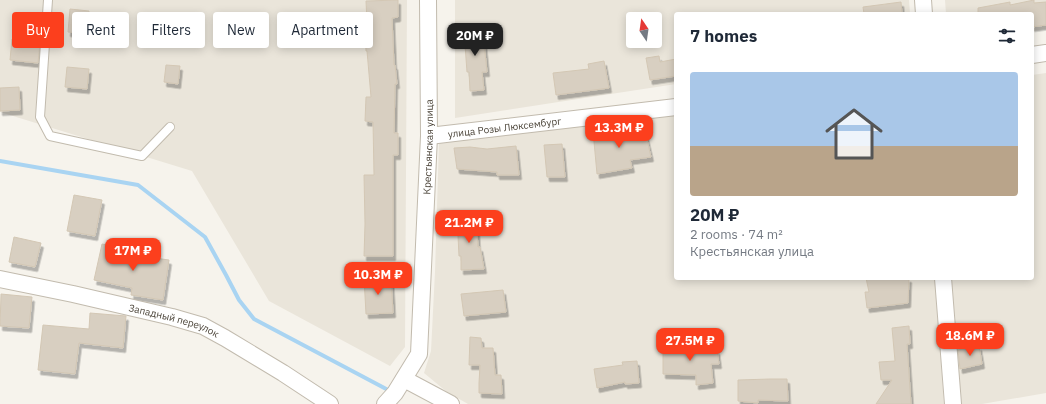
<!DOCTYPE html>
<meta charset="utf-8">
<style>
body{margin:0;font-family:"IBM Plex Sans",sans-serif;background:#f2f2f3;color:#1f2937;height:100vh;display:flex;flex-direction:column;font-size:15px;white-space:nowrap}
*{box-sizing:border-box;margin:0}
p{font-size:13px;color:#747a83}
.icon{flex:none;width:22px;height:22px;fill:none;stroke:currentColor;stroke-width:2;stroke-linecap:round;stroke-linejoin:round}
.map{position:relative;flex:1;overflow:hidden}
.sheet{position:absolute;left:674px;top:12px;width:360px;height:268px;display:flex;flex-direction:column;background:#fff;border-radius:4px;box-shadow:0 2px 10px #0003}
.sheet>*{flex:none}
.hud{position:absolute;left:12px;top:12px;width:380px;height:36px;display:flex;gap:8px}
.needle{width:26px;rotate:347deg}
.controls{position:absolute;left:626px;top:12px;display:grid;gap:8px}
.controls a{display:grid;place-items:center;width:36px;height:36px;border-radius:4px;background:#fff;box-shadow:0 2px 10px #0003;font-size:20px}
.price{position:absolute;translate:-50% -34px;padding:0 9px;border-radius:8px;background:#fc3f1d;color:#fff;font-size:13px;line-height:26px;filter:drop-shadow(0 1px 2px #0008)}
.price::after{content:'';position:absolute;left:50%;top:24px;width:12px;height:9px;margin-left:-6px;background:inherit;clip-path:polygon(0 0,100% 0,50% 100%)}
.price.on{background:#222;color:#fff}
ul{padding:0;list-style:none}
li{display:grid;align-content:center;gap:8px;height:212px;padding:0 16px}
li span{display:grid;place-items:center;height:124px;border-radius:4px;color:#555}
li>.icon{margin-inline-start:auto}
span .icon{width:72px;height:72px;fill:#fffc;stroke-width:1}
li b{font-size:17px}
h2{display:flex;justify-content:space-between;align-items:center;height:48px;padding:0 16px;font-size:17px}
.pill{padding:0 14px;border-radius:4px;background:#fff;box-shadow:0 2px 10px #0003;font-size:14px;line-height:36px}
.pill.on{background:#fc3f1d;color:#fff}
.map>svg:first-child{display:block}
.residential{fill:#eae5da;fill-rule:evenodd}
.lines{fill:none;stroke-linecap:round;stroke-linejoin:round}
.stream{stroke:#a9d4f2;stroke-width:4}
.building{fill:#d8cfc1;stroke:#d3c7b4;filter:url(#shadow)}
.lane-casing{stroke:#c2bbae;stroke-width:10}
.street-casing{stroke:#c2bbae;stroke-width:18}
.lane{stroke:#fff;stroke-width:8}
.street{stroke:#fff;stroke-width:16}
.labels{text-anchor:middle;stroke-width:3.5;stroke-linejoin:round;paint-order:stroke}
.street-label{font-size:10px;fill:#4b4439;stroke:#fff}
</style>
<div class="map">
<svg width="1046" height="404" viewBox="0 0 1046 404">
<defs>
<filter id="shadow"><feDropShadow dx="2.5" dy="4.5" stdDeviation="0" flood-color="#0004"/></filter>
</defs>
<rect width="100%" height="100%" fill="#f6f3ec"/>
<path class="residential" d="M0 0H407L405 347 390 366 269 301 192 171 0 112Z
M455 0H909L910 14H676V84L455 118ZM633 19H655V41H633Z
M945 0H1046V29L1032 31V14H946Z
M1046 73V393L982 404H958L949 278H1032V75Z
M676 111V278H935L944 404H468L447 392 424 373 431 351 435 272 439 141Z"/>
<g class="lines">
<path class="stream" d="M0 161 138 185 205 237 226 275 239 300 254 319 390 391"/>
</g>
<path class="building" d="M398 0V17L392 18 394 65H395L397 84H395L394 133H398V155H393V256H364L365 224 364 175H374L373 122 365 121 366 97H371L367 51H366L365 25 367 24 366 1Z
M1034 0V3L1046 2V25L1032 27V14H978V8L1010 2V5Z
M901 2 902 14H864L863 7Z
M70 9 89 11 87 34 68 32Z
M485 30 486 43H484L487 72H482L484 90 470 91 469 72H467L465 45H463L461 31Z
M12 39 40 42 38 63 10 60Z
M659 56 660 62 676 59V76L650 80 646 58Z
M604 61 609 88 556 95 553 73 589 69 588 64Z
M166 65 180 66 178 84 164 82Z
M67 67 89 69 87 89 65 87Z
M19 87 20 110 0 111V88Z
M624 126 626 134 645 131 651 157 630 160 632 168 597 174 593 131Z
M562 144 565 177H547L544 145Z
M516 146 519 175H497V172L457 169 454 148 470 147 487 149Z
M74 195 102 200 95 236 67 231Z
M457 216 476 217 478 247H480L484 269 461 270V256H459Z
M14 237 41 243 35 267 9 262Z
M102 244 127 249 126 254 169 260 163 300 131 295 132 288 94 280Z
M391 277 393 313 366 314 364 278Z
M866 278H909L908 303 867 308 865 292H869Z
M503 290 506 312 464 316 461 294Z
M1 294 32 297 29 328 0 326Z
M90 313 126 316 123 348 79 343 75 374 38 370 43 325 89 329Z
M909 326 910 344H907L911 404H876L892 380H881L879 362 895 361 892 328Z
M470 337 481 338 482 348H493L495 375H501L502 394 479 393V383L480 365H469Z
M680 344V347L706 346V350H717L719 364H711L713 383 696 385V375L663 374V345Z
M979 346 982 364 960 369 958 350Z
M637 361 639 383 625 384V382L597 388 594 369 623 365 622 362Z
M770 379H787L788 401 758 400V403L738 401V380Z"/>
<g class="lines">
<defs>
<path id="lane" d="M48 0 40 117 50 136 142 156 170 127"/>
<g id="street">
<path d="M923 0 924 14"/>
<path d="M1032 55 1046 53"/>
<path id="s1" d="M429 136 676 107"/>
<path d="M943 278 953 404"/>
<path id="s2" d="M0 279 73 294 172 317 203 326 225 338 283 373 330 404"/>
<path d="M404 379 451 404"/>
<path id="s3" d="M385 404 395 393 419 354 429 136 428 0"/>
</g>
</defs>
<use href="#lane" class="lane-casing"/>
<use href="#street" class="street-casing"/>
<use href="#lane" class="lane"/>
<use href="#street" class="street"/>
</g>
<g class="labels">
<g class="street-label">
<text dy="4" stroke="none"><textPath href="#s1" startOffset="76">улица Розы Люксембург</textPath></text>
<text dy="4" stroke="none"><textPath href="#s3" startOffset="268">Крестьянская улица</textPath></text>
<text dy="4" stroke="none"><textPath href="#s2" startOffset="179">Западный переулок</textPath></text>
</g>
</g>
</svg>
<div class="controls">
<a><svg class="needle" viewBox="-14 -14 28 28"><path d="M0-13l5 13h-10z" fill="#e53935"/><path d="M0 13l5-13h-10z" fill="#747a83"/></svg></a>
</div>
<b class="price on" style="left:475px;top:57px">20M ₽</b>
<b class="price" style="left:619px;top:149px">13.3M ₽</b>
<b class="price" style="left:469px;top:244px">21.2M ₽</b>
<b class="price" style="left:133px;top:272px">17M ₽</b>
<b class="price" style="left:378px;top:296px">10.3M ₽</b>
<b class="price" style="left:970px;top:357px">18.6M ₽</b>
<b class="price" style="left:690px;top:362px">27.5M ₽</b>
<div class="hud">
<a class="pill on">Buy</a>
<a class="pill">Rent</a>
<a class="pill">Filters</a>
<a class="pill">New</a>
<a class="pill">Apartment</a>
</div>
<section class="sheet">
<h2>7 homes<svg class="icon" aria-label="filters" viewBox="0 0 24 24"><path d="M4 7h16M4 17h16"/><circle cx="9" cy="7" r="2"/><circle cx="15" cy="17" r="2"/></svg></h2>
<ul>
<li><span style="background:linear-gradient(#a9c7e8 60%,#b9a48a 0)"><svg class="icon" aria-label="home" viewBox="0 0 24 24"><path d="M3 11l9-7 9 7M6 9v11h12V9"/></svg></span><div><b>20M ₽</b><p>2 rooms · 74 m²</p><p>Крестьянская улица</p></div></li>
</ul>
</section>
</div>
